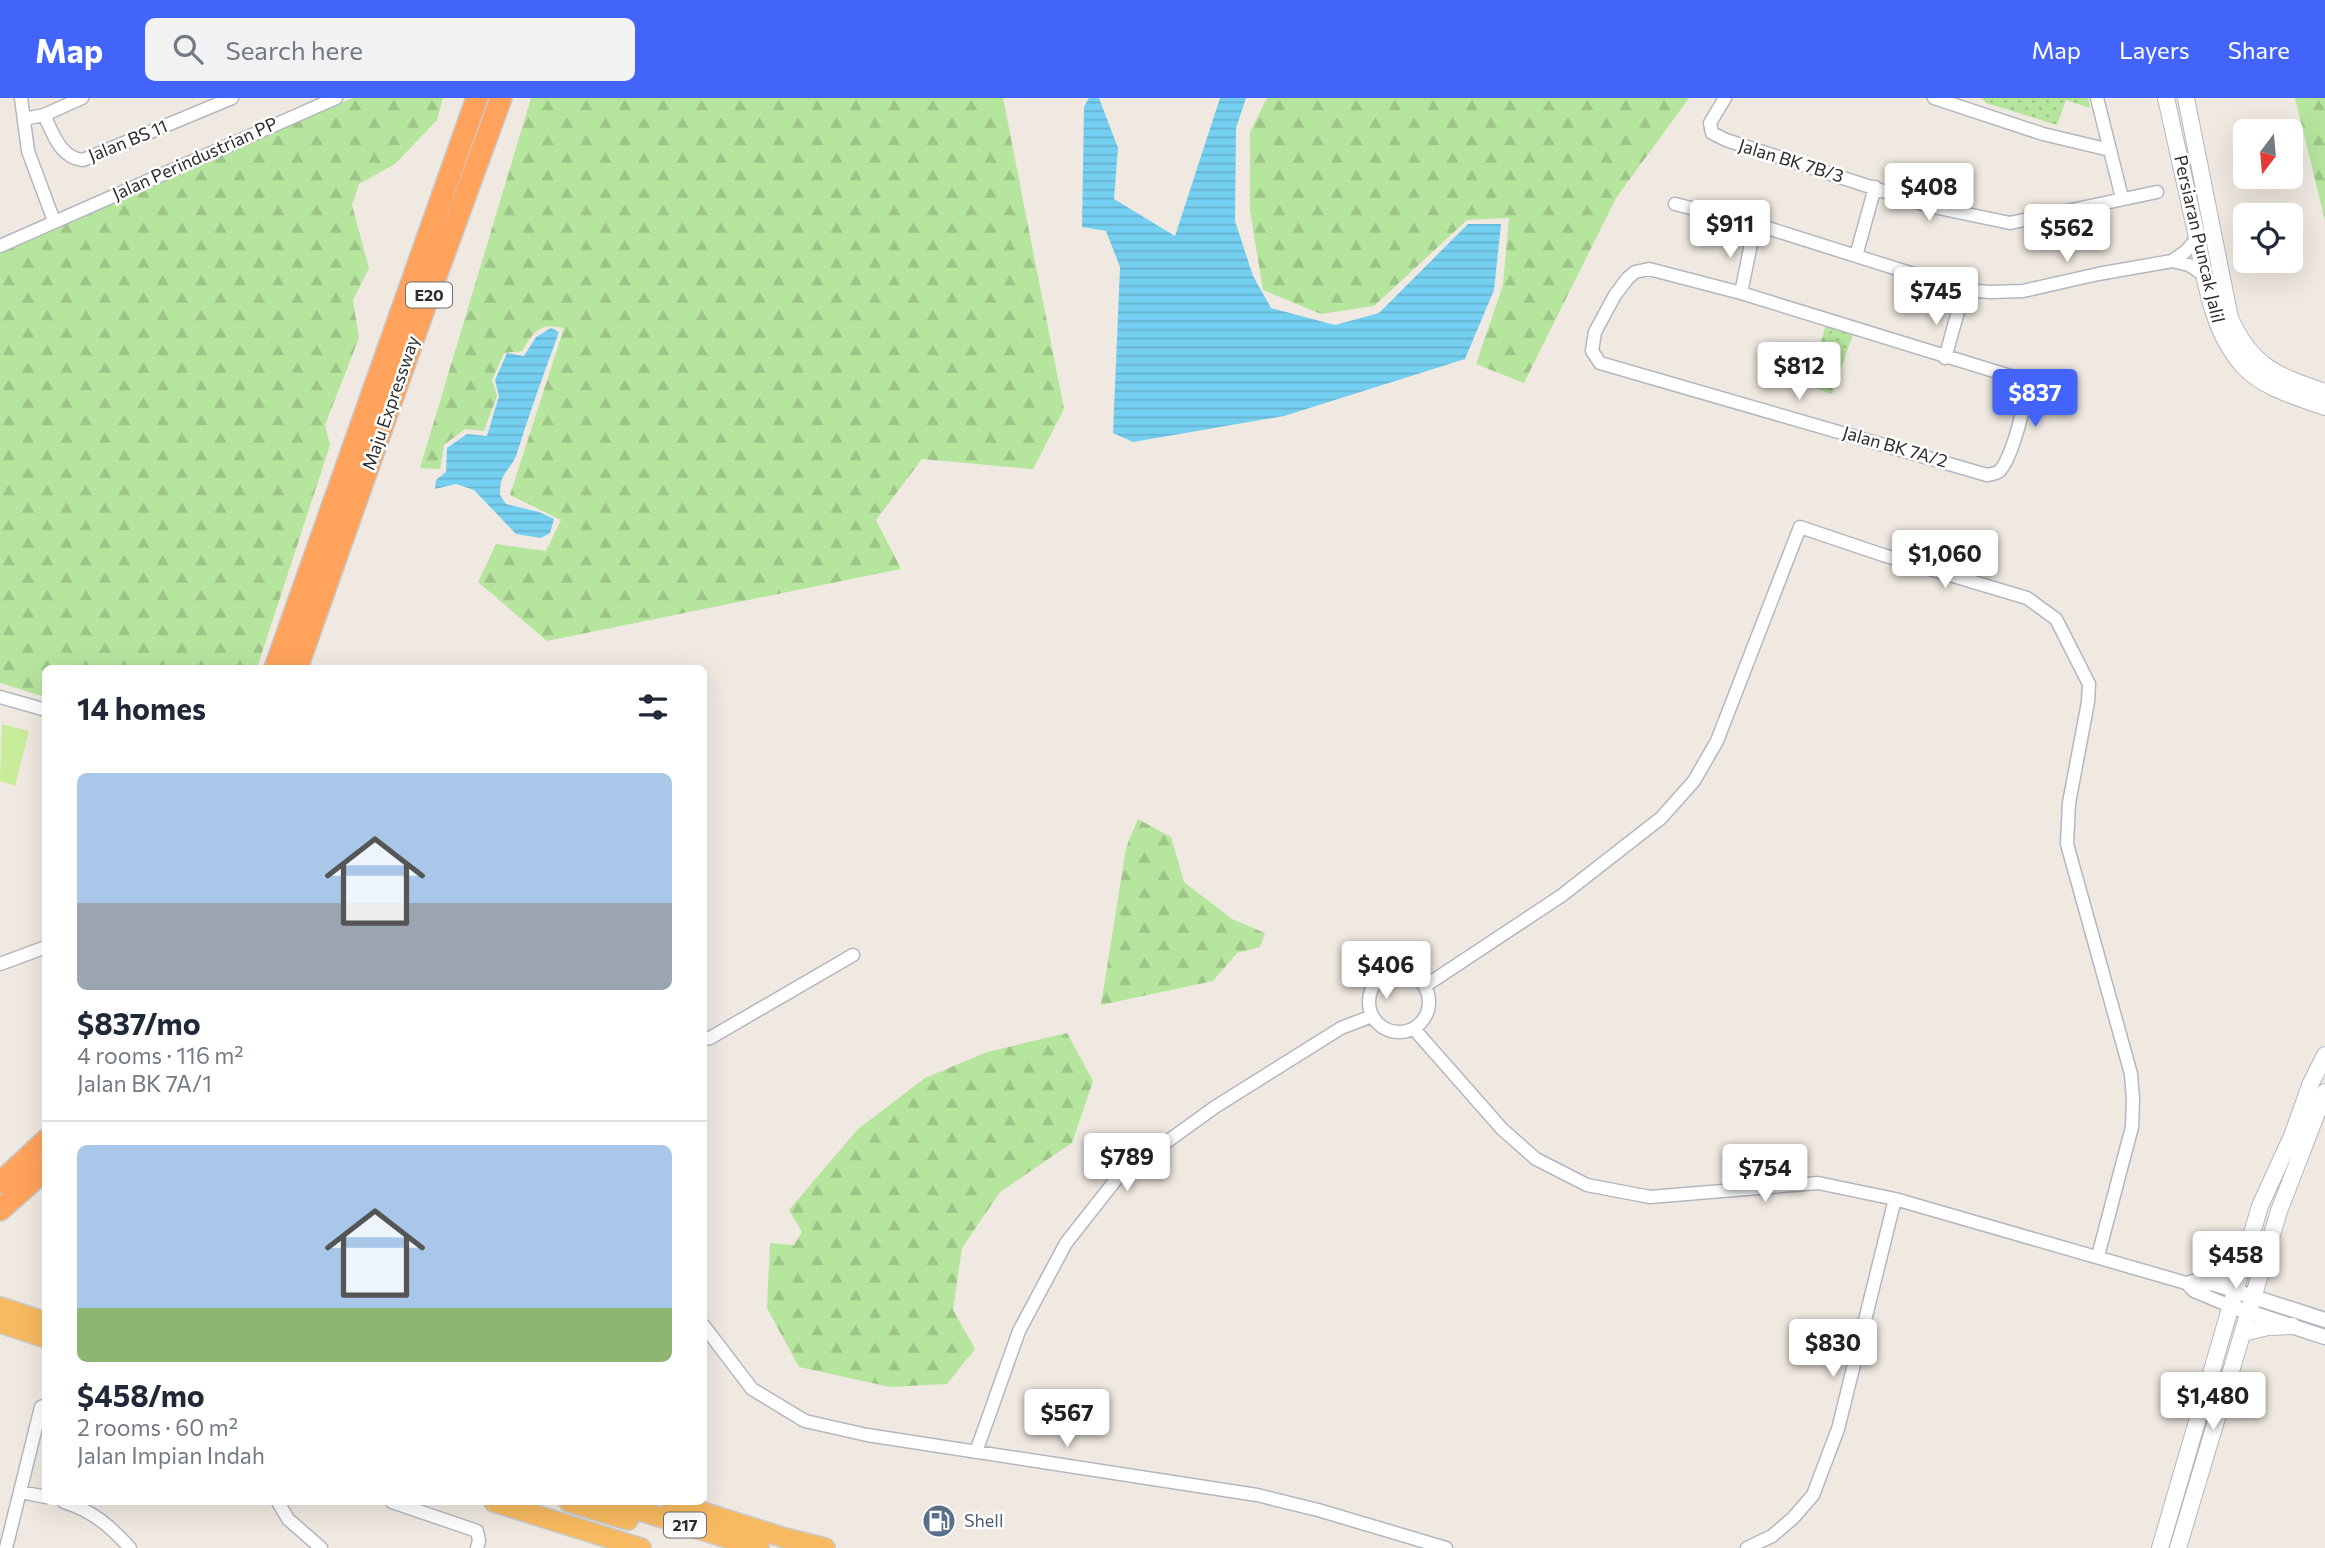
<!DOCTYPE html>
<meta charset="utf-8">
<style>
body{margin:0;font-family:Commissioner,sans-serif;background:#f2f2f3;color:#1f2937;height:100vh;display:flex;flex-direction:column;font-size:26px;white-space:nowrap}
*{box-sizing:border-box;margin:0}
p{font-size:23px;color:#747a83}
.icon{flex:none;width:38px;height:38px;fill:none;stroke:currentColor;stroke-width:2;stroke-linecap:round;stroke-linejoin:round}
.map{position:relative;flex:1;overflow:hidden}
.side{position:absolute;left:42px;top:567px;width:665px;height:840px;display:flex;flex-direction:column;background:#fff;border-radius:10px;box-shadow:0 7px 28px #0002}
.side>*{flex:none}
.needle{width:46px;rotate:196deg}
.buttons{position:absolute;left:2233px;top:21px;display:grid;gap:14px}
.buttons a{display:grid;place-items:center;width:70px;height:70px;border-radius:10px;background:#fff;box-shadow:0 7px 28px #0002;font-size:35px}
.price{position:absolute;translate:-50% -60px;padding:0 16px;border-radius:7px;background:#fff;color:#222;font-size:23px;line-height:46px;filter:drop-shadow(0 2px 4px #0008)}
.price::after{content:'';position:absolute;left:50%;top:42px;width:21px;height:16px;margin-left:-10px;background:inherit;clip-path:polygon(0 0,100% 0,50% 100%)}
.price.active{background:#4264fb;color:#fff}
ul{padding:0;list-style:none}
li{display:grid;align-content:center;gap:14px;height:371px;padding:0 35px}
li+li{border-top:2px solid #e0e1e3}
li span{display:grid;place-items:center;height:217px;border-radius:10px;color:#555}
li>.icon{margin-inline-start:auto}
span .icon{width:126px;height:126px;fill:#fffc;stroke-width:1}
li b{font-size:30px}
h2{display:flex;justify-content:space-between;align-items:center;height:84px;padding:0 35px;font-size:30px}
header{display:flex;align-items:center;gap:42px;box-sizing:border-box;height:98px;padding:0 35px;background:#4264fb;color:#fff}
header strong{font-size:33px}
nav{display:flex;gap:38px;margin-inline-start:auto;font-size:24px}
.search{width:490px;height:63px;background:#f2f2f3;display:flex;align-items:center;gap:18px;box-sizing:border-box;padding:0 24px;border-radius:10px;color:#747a83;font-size:26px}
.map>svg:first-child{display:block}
.forest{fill:url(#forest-firs)}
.park{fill:url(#park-dots)}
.pitch{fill:#c9ec9a}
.water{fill:url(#water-rules)}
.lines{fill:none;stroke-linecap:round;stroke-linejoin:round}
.minor-casing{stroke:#b4b7c1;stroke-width:15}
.tertiary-casing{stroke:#b4b7c1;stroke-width:17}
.secondary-casing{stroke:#b4b7c1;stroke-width:18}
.trunk-casing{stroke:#c9c9c9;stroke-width:22}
.motorway-casing{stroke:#c9c9c9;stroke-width:24}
.minor{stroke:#fff;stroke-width:12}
.tertiary{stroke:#fff;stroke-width:14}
.secondary{stroke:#fff;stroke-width:16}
.trunk{stroke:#f8ba60;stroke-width:19}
.motorway{stroke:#ffa35c;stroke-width:21}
.labels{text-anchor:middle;stroke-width:5;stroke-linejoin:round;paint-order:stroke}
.shield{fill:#fff;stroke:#6d6d6d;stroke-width:2}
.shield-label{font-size:16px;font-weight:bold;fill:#2e2e2e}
.street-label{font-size:18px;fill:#2e2e2e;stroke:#fff}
.service-label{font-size:18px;fill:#4e5e75;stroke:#fff;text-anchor:start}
</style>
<header>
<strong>Map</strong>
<div class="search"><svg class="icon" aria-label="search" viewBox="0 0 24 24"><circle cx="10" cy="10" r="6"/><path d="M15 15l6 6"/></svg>Search here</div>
<nav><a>Map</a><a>Layers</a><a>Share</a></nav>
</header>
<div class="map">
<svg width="2325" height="1450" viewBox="0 0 2325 1450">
<defs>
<pattern id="forest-firs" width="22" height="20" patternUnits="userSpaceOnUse" patternTransform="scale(1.75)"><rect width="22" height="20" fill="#b6e59e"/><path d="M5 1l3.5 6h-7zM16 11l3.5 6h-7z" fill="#9dc588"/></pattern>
<pattern id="park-dots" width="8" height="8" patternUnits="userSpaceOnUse" patternTransform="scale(1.75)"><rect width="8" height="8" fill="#b6e59e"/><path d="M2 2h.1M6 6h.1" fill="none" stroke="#9dc588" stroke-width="1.8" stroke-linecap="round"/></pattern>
<pattern id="water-rules" width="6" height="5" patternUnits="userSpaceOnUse" patternTransform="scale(1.75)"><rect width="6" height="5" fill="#75cff0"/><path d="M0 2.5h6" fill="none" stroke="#66b2ce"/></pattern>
</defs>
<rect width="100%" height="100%" fill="#efe9e1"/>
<path class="forest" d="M353 0H443L437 22 395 66 359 86 352 107 369 170 353 202 359 240 325 327 330 347 257 570H46L45 599 0 585V148Z
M531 0H1003L1064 311 1033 371 922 361 876 422 901 471 547 543 478 484 496 446 546 453 561 422 510 397 564 230C539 225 534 233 522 253L504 255 492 282 497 298 484 333 465 331 444 347 440 371 420 370Z
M1267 0H1689L1616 100 1524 285 1476 266 1503 187 1509 120 1467 122 1374 208 1321 216 1263 192 1250 113V34Z
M2295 0H2325V123L2299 16Z
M1138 721 1171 739 1184 784 1232 821 1265 835 1260 849 1237 855 1213 883 1101 907 1126 750Z
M1067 935 1093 983 1072 1045 1000 1094 962 1150 953 1212 975 1251 947 1286 890 1289 799 1269 767 1210 770 1145 794 1147 802 1134 789 1112 858 1031 925 980 987 954Z"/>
<path class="park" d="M1982 0H2088L2090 10 2066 2 2057 27 1986 5Z
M1827 224 1854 233 1832 296 1806 287Z"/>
<path class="pitch" d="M2 626 29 633 15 688 0 683Z"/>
<path class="water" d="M1089 0H1099L1118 50 1114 101 1175 138 1220 0H1246L1236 30 1235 123 1253 178 1271 210 1335 227 1379 215 1468 126H1501L1494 192 1465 261 1284 318 1133 344 1113 335 1120 169 1106 133 1082 129 1084 9Z
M551 230 559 234C544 275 529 316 516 358 513 366 505 373 502 381 500 386 500 392 500 397L506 406 539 414 554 421 550 435 541 440 516 436 474 392 456 386 435 391 436 382 446 374 447 350 467 336 487 338 499 298 495 282 507 255 524 258 536 239Z"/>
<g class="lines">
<defs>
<path id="minor" d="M21 0 28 53 54 123
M1725 0 1710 25 1712 35 1726 42 1929 108 2010 125 2157 94
M1934 0 2043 36 2110 52
M2097 0 2122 100
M44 17C53 35 60 60 83 62L232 0
M24 21 44 17 82 0
M1675 106 1755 126 1964 192 1991 194 2023 193 2098 176 2172 163 2185 154 2194 144 2196 137
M0 148 336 0
M1856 158 1875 89
M2172 163 2189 167 2204 177
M1649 171 1741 195 2020 281C2023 285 2024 286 2025 290 2027 304 2010 367 1998 374 1995 376 1991 376 1987 377L1600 265 1592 253 1595 234 1615 197 1628 180 1635 174Z
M1741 195 1755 126
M1945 260 1964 192
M0 599 46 612
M0 866 46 849
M1369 904a30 30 0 1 1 60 0a30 30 0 1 1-60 0Z
M1425 888 1561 798 1661 720 1694 683 1717 643 1800 429 1883 457 2027 500 2056 521 2089 586 2088 604 2069 705 2067 746 2131 976 2133 1001 2132 1029 2098 1158
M1414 931 1502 1031 1536 1061 1587 1087 1650 1099 1818 1085 1895 1101 2186 1185 2197 1182 2235 1193
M704 941 710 940 853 857
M2186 1185 2194 1193 2230 1208
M704 1228 752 1291 805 1323 867 1337 1257 1397 1318 1412 1446 1450
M976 1354 1019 1233 1066 1145 1118 1079 1215 1009 1341 930 1372 918
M21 1394 46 1399
M64 1404C93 1413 110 1428 130 1450
M278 1404 288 1421 321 1450
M392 1404 477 1433 479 1443 477 1450
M6 1450 41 1309 46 1307
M1747 1450 1772 1438 1793 1420 1813 1397 1838 1331 1895 1101"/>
<path id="tertiary" d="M2235 1193 2325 1222
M2230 1208 2325 1239"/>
<path id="secondary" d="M2166 0C2176 43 2185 87 2195 130 2205 178 2210 232 2244 269 2265 291 2298 299 2325 309
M2186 0 2230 220C2251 268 2277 278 2325 294
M2206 1185C2223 1183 2232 1171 2244 1160
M2243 1235 2268 1229 2292 1228
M2160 1450 2260 1108 2292 1038 2311 985 2325 957
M2178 1450 2279 1113 2325 994"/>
<path id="trunk" d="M0 1209 46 1224
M0 1225 46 1240
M494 1404 641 1450
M569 1404 628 1422
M612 1404 759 1450
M671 1404 785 1440 825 1450"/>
<path id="motorway" d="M275 570 477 0
M297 570 425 208 501 0
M0 1085 46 1042
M0 1112 46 1071"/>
</defs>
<use href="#minor" class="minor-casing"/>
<use href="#tertiary" class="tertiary-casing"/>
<use href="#secondary" class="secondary-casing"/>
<use href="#trunk" class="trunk-casing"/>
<use href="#motorway" class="motorway-casing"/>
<use href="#minor" class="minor"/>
<use href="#tertiary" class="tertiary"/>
<use href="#secondary" class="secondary"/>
<use href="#trunk" class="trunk"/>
<use href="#motorway" class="motorway"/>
</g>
<defs>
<symbol id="fuel-disc" viewBox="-11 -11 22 22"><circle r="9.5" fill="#5c6f8a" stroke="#fff"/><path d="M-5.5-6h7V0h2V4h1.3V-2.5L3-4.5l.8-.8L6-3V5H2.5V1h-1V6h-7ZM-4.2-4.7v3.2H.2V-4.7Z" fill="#fff"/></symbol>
</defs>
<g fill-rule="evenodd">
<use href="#fuel-disc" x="920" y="1404" width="38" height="38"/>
</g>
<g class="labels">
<g class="shield">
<rect x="406" y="184.5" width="46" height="25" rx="5"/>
<rect x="664" y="1414.5" width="42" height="25" rx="5"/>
</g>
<g class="shield-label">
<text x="429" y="203">E20</text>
<text x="685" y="1433">217</text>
</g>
<g class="street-label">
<text transform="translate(128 43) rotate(-22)" y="6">Jalan BS 11</text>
<text transform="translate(195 61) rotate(-24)" y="6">Jalan Perindustrian PP</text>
<text transform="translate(1791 63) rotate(17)" y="6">Jalan BK 7B/3</text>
<text transform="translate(2199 141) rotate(77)" y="6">Persiaran Puncak Jalil</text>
<text transform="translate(391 305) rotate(-71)" y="6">Maju Expressway</text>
<text transform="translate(1895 349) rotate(16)" y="6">Jalan BK 7A/2</text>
</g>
<g class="service-label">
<text x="964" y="1429">Shell</text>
</g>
</g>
</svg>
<div class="buttons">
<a><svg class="needle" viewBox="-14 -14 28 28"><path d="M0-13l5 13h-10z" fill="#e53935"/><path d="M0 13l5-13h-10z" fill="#747a83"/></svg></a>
<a><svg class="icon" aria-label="locate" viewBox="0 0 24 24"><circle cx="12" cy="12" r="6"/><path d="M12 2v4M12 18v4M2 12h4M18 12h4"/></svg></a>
</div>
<b class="price" style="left:1929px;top:125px">$408</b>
<b class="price" style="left:1730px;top:162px">$911</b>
<b class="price" style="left:2067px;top:166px">$562</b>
<b class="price" style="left:1936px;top:229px">$745</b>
<b class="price" style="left:1799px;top:304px">$812</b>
<b class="price active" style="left:2035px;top:331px">$837</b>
<b class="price" style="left:1945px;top:492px">$1,060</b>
<b class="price" style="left:1386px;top:903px">$406</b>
<b class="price" style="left:1127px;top:1095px">$789</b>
<b class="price" style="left:1765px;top:1106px">$754</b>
<b class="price" style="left:2236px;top:1193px">$458</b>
<b class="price" style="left:1833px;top:1281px">$830</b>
<b class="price" style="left:2213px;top:1334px">$1,480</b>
<b class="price" style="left:1067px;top:1351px">$567</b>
<section class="side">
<h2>14 homes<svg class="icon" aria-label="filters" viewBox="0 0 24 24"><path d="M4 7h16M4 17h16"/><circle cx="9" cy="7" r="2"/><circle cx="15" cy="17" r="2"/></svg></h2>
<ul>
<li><span style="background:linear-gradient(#a9c7e8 60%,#9aa5b1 0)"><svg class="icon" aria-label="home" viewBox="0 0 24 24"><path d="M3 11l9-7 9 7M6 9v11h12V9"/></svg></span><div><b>$837/mo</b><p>4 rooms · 116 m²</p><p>Jalan BK 7A/1</p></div></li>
<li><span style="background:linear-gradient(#a9c7e8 75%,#8fb573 0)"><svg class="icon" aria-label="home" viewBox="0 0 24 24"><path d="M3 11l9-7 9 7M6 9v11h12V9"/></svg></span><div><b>$458/mo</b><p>2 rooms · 60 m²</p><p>Jalan Impian Indah</p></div></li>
</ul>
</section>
</div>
